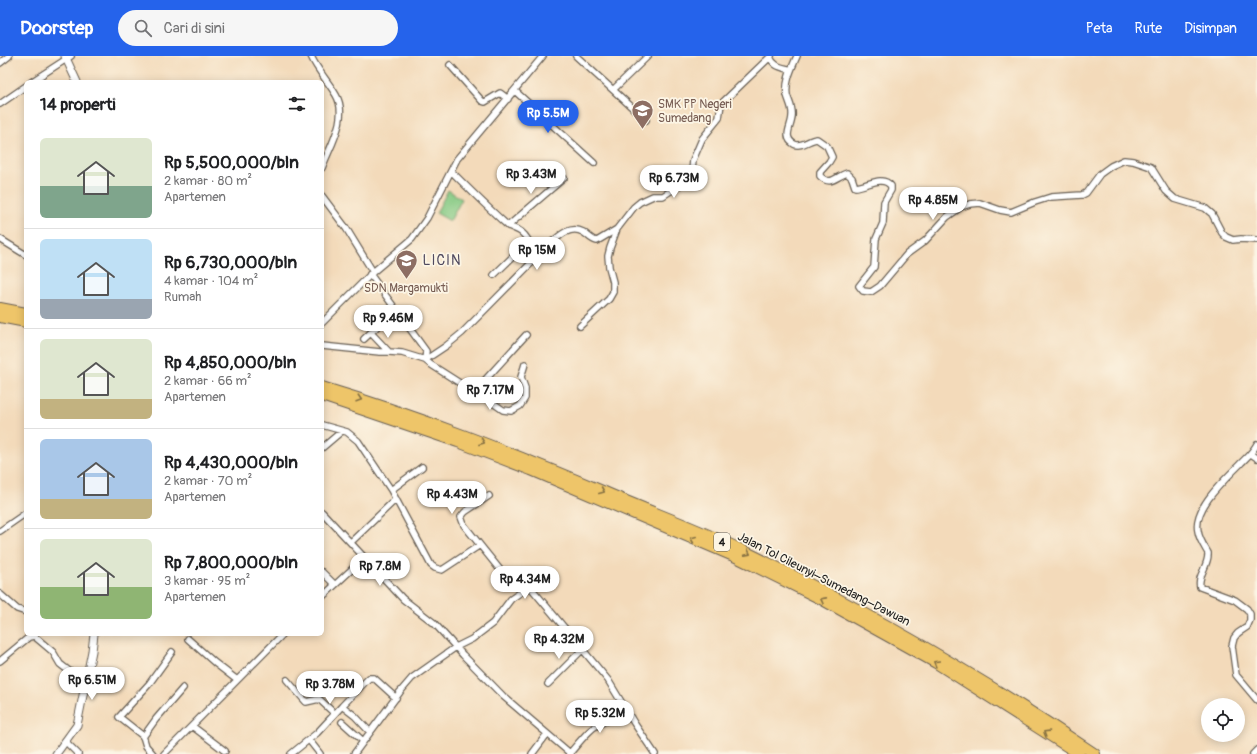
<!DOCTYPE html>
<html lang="id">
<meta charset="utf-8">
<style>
body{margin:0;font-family:Pangolin,sans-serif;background:#f6f6f6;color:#202124;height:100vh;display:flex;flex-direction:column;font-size:15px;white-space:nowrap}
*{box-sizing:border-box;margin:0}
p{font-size:13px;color:#757577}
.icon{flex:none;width:22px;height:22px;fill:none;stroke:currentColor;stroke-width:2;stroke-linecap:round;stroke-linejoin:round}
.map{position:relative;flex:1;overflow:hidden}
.details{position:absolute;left:24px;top:24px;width:300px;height:556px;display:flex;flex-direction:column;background:#fff;border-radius:6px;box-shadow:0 2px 10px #0003}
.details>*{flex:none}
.tools{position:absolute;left:1201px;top:642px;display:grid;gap:8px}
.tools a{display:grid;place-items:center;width:44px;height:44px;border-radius:50%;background:#fff;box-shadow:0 2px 10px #0003;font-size:20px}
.price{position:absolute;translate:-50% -34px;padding:0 9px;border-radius:14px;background:#fff;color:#222;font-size:13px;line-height:26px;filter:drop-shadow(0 1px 2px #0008)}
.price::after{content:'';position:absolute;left:50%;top:24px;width:12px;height:9px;margin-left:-6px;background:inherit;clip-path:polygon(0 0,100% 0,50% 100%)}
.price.current{background:#2563eb;color:#fff}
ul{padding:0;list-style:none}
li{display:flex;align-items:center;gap:12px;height:100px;padding:0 16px}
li+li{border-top:1px solid #e0e0e0}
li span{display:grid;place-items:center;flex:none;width:112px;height:80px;border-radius:6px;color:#555}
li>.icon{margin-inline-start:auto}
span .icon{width:48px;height:48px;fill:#fffc;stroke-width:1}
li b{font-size:17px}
h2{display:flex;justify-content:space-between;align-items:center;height:48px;padding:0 16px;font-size:17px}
header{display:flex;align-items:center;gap:24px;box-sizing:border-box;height:56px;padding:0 20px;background:#2563eb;color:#fff}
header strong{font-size:19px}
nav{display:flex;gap:22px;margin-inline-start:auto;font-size:14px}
.search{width:280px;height:36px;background:#f6f6f6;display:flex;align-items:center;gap:10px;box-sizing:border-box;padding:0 14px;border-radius:22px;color:#757577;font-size:15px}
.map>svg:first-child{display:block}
.pitch{fill:#85c983;stroke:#507250}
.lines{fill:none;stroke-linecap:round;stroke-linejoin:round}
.minor-casing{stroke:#675e53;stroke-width:8}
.tertiary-casing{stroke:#675e53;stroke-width:9}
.motorway-casing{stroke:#675e53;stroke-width:12}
.minor{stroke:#fff;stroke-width:5.5}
.tertiary{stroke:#fff;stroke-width:7}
.motorway{stroke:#eec569;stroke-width:10}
.oneway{stroke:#857042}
.labels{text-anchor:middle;stroke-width:3.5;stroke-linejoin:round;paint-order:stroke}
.shield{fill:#fcf5e5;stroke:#5f5d58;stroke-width:1}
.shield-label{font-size:11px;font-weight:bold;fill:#1c1c1c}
.education-label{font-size:12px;fill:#785e54;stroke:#fcf5e5;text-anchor:start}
.street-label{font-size:12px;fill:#1c1c1c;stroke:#fcf5e5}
.quarter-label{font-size:14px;letter-spacing:1px;fill:#504a5f;stroke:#fcf5e5}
</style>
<header>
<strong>Doorstep</strong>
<div class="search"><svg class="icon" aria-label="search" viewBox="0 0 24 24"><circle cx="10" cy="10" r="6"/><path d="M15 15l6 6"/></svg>Cari di sini</div>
<nav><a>Peta</a><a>Rute</a><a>Disimpan</a></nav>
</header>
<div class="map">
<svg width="1257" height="698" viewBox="0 0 1257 698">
<rect width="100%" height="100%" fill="#fcf5e5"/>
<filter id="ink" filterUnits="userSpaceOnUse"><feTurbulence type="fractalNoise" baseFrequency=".025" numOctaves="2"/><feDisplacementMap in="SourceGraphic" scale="8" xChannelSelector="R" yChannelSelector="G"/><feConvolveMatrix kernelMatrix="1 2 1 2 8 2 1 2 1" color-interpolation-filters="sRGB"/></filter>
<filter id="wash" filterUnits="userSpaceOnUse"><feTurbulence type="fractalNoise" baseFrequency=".012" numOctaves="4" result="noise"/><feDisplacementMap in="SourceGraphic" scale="16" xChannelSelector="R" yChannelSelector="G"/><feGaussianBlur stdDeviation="0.9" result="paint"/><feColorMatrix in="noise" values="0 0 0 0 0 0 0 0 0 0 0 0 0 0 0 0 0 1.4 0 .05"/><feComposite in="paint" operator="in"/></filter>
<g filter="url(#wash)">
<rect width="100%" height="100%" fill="#f3daba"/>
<path class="pitch" d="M448 134 462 143 450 165 436 157Z"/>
</g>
<g filter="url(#ink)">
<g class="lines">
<defs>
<path id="minor" d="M311 0C317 14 328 25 336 39 349 61 330 90 322 112
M576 0 612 33 615 32 648 0
M797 0C792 12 785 25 787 39 789 46 793 52 792 60 792 70 782 81 794 88 801 92 810 83 817 83L827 90 832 101 829 106 820 116V120C831 131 836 120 847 117L852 122 855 131C866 131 882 118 891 130V134L884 146 883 167 876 183 874 211 859 230 863 235 871 236 880 230 907 198 925 185 947 161 961 151 970 148 980 147 1000 154 1011 156 1035 146 1051 141 1082 139 1086 137 1100 118 1111 110 1124 104 1133 105 1151 111 1166 135 1175 143 1205 152 1212 158 1222 177 1226 181 1233 184 1241 183 1257 184
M770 1C774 11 782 11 791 14
M0 7 9 0
M450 9 482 45 485 46 500 37 508 43
M31 26 71 0
M612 33 646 64
M515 35 594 107
M0 48 26 30
M451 115C469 133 487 151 506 168 515 175 520 171 528 184L527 187 494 219
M322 140 346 172 373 216
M508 170 564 122
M0 183 26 199
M370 218 426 295 425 304 430 308 466 331 483 340 503 354 511 355 520 350 525 342V332L521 321 525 308
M322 267 373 216 412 183 427 162 457 103 543 0
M580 270 609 243 613 236V226L609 211 608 200 610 192 617 173 634 151 640 146 653 140H663L687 124 692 116 693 104 702 83 719 62 721 48 771 0
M371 277 389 296 402 297 425 304 446 290 462 277 551 187C560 179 571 169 583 176 588 179 591 184 597 185L617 173
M364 283 383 265
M322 290 380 296H389
M475 335 526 279
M322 369 347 376 358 385 391 434 431 509 435 512 442 514 480 489 501 515 517 520 527 527 608 624 634 667 655 698
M1257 388C1253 396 1247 401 1241 407 1226 423 1193 451 1198 475 1199 483 1204 490 1208 497 1209 510 1197 519 1200 531L1235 544 1247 553 1250 558V564L1247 571 1238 577 1234 582 1232 590 1236 619 1257 644
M322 392 342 375
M1251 398 1257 402
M391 434 422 411
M322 456 403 543 434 567 463 599 503 640 571 698
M0 475 26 457
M351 486 396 443
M480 489 464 469 461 461 465 456 489 440
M322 516 335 529
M0 538 17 553 26 556
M322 541 364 502
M188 583 215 607 237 624
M0 605 29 581 34 580 53 596 60 608 69 615 87 620
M287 624 306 646 319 643 334 657
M548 628 583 593
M342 650 369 622H374L396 642
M342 666 363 685
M192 670 225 695
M143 681 156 663 183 632
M309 684 320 698
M65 685 78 698
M153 698 146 690 143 680 119 661 149 628 172 596
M164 698 283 578
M291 698 317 677 342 650 355 660 370 676
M354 698 400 636 412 622 456 591 472 583 493 567 511 543 530 530
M532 698 547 678
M569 698C580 686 590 670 606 665 614 662 623 663 631 662
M1253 698 1257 694"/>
<path id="tertiary" d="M65 0 77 26
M56 698 77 669 92 595 94 578"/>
<path id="motorway" d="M0 252 26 257
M0 261 26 266
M322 331C419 360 512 397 605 436 651 456 699 473 744 495 866 554 983 622 1095 698
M322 340 458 386 531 414 738 502 819 542 936 607 1079 698"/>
</defs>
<use href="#minor" class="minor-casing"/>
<use href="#tertiary" class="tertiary-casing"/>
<use href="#motorway" class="motorway-casing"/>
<use href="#minor" class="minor"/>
<use href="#tertiary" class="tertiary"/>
<use href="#motorway" class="motorway"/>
</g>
<defs><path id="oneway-chevron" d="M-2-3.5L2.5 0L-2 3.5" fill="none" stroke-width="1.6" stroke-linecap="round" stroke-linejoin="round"/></defs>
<g class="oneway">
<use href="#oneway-chevron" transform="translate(359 343) rotate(18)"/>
<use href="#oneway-chevron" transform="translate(482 386) rotate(21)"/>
<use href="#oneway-chevron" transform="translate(602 435) rotate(23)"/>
<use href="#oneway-chevron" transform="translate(693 483) rotate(-157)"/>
<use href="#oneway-chevron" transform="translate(748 497) rotate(26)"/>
<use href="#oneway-chevron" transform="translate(823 544) rotate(-152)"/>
<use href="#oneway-chevron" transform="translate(936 607) rotate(-149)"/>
<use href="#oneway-chevron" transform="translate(1046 677) rotate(-148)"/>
</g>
</g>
<defs>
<symbol id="school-pin" viewBox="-11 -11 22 30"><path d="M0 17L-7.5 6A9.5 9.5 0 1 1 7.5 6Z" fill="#8d6e63" stroke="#fcf5e5"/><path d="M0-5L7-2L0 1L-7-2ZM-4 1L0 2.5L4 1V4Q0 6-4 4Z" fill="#fff"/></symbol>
</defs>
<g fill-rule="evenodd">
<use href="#school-pin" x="630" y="42" width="25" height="34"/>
<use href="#school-pin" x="394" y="192" width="25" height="34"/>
</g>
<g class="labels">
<rect class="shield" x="714" y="477" width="16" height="18" rx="3"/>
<g class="shield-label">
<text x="722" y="490">4</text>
</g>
<g class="education-label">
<text x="658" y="52">SMK PP Negeri<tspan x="658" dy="14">Sumedang</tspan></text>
<text x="406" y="236" text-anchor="middle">SDN Margamukti</text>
</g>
<g class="street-label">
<text transform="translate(824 523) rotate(27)" y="4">Jalan Tol Cileunyi–Sumedang–Dawuan</text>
</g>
<g class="quarter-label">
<text x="442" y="209">LICIN</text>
</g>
</g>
</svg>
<div class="tools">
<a><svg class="icon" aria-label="locate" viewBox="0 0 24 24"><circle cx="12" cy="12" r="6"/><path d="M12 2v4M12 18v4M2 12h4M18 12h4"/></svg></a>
</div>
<b class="price current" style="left:548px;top:78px">Rp 5.5M</b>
<b class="price" style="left:531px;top:139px">Rp 3.43M</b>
<b class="price" style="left:674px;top:143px">Rp 6.73M</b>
<b class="price" style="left:933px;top:165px">Rp 4.85M</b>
<b class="price" style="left:537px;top:215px">Rp 15M</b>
<b class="price" style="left:388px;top:283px">Rp 9.46M</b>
<b class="price" style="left:490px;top:355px">Rp 7.17M</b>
<b class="price" style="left:452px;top:459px">Rp 4.43M</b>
<b class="price" style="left:380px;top:531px">Rp 7.8M</b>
<b class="price" style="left:525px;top:544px">Rp 4.34M</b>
<b class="price" style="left:559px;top:604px">Rp 4.32M</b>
<b class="price" style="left:92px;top:645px">Rp 6.51M</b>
<b class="price" style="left:330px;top:649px">Rp 3.78M</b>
<b class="price" style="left:600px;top:678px">Rp 5.32M</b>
<section class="details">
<h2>14 properti<svg class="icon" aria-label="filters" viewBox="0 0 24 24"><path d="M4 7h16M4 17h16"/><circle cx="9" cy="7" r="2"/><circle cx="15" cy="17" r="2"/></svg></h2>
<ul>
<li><span style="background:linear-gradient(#dfe7d0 60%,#7fa58c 0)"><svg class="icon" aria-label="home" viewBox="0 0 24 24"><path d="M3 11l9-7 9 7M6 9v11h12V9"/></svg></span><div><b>Rp 5,500,000/bln</b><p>2 kamar · 80 m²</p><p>Apartemen</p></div></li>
<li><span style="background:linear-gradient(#bfe0f5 75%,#9aa5b1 0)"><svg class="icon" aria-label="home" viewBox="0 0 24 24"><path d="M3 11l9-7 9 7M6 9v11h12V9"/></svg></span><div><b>Rp 6,730,000/bln</b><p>4 kamar · 104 m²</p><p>Rumah</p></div></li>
<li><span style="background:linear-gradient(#dfe7d0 75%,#c2b280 0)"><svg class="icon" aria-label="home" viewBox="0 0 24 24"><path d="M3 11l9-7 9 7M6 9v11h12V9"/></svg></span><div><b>Rp 4,850,000/bln</b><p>2 kamar · 66 m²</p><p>Apartemen</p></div></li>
<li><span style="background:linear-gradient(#a9c7e8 75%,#c2b280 0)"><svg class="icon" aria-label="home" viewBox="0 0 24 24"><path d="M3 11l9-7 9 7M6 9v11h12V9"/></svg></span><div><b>Rp 4,430,000/bln</b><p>2 kamar · 70 m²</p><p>Apartemen</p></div></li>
<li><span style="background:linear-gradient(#dfe7d0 60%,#8fb573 0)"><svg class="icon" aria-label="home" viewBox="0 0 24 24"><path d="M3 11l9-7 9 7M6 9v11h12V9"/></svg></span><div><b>Rp 7,800,000/bln</b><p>3 kamar · 95 m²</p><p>Apartemen</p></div></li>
</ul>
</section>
</div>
